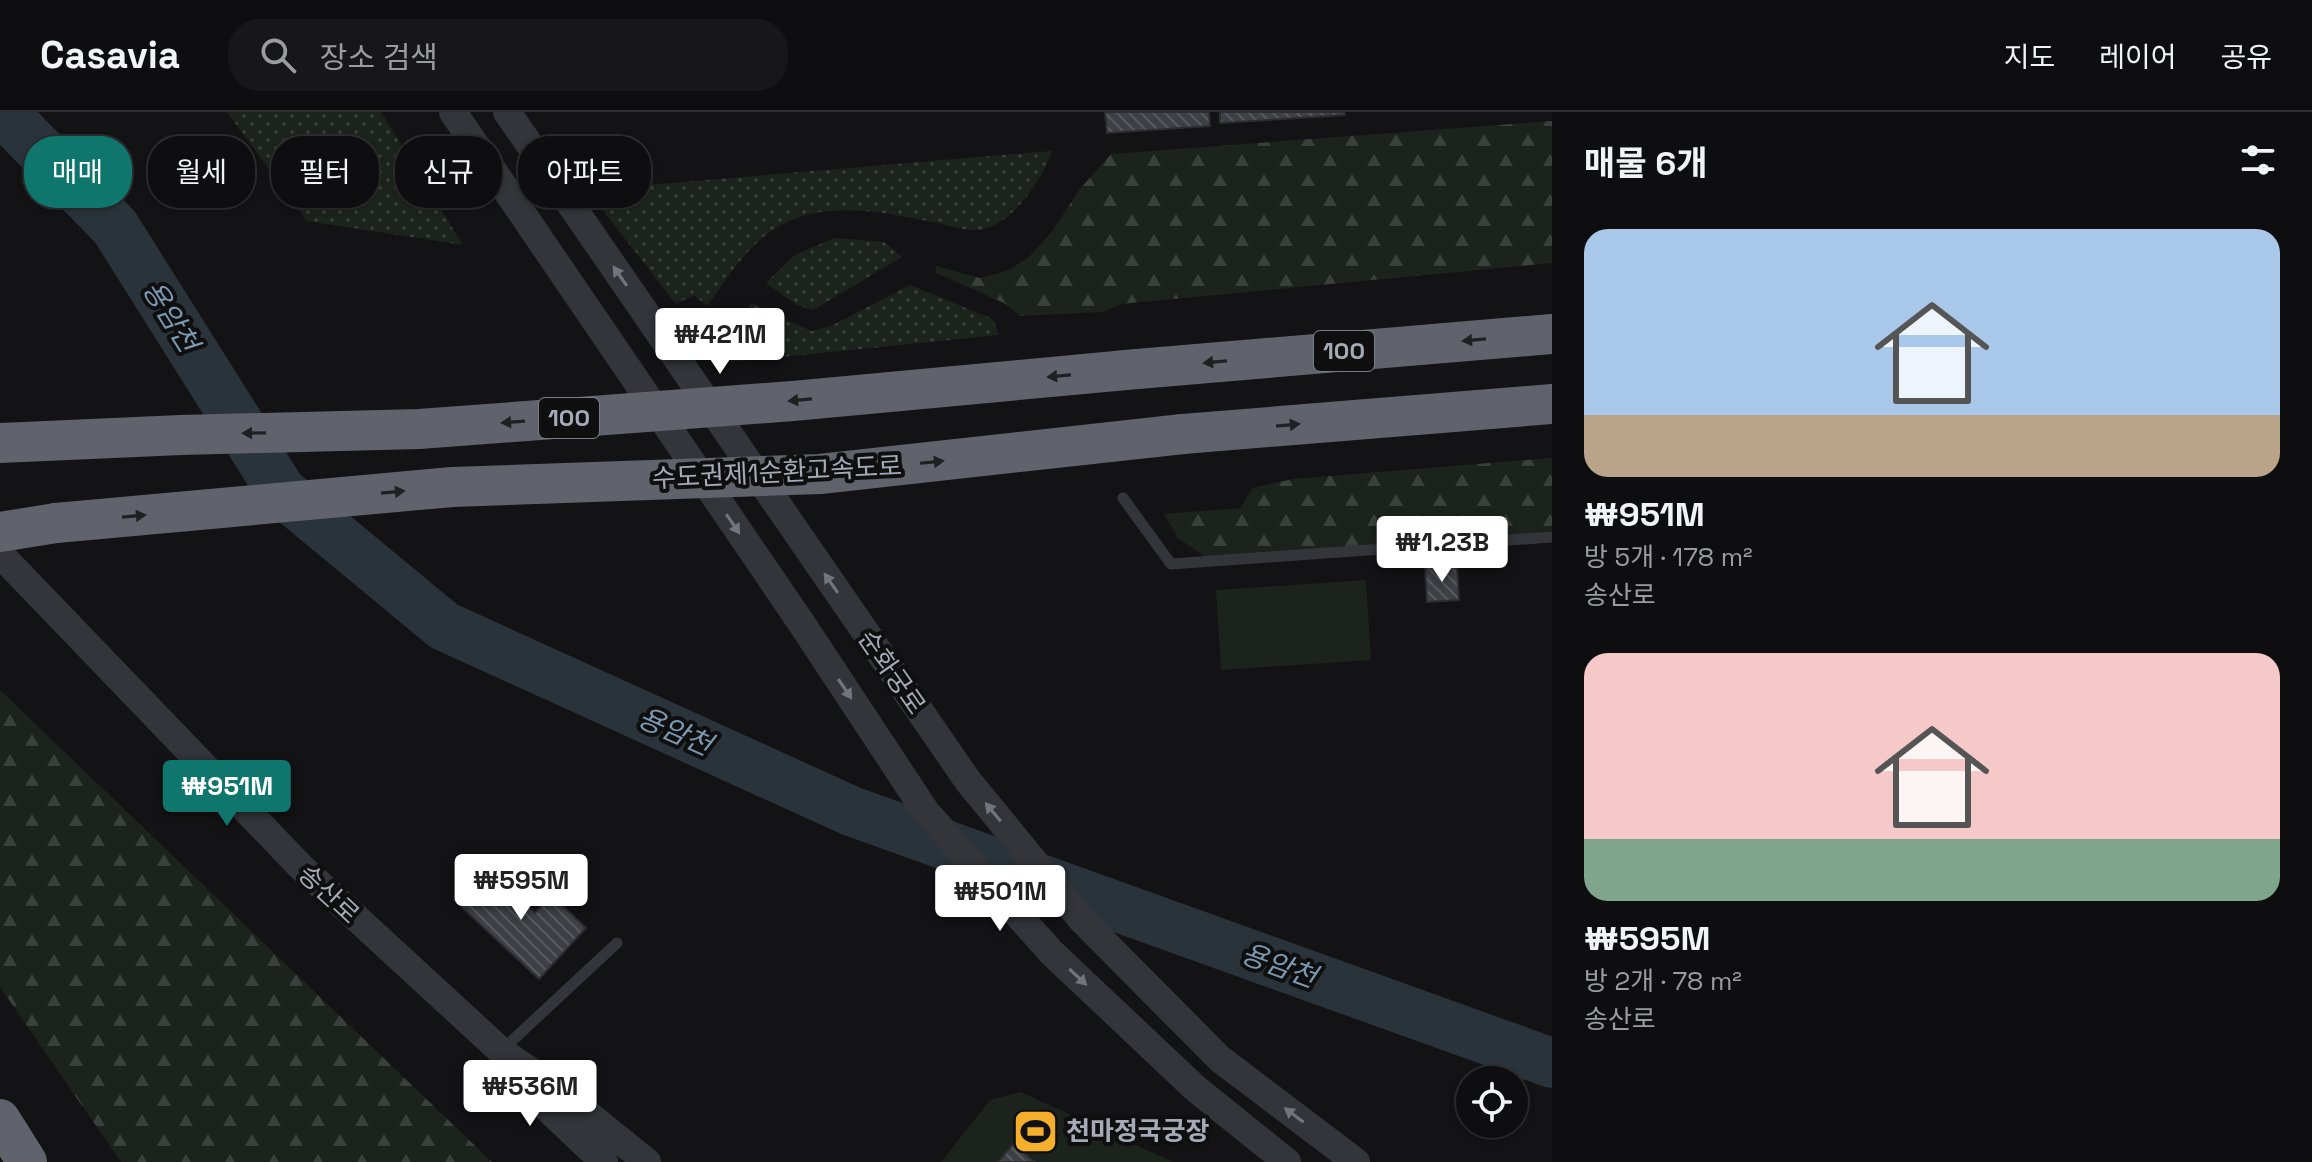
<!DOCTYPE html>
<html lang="ko">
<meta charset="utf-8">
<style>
body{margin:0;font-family:"Space Grotesk","Noto Sans KR",sans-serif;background:#171719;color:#f1f3f6;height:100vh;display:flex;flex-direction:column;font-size:30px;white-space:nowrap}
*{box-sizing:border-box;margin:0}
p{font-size:26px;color:#9b9c9f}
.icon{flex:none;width:44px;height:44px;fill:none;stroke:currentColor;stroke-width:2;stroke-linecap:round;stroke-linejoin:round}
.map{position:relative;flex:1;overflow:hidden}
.drawer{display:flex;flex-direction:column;background:#0e0e10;width:760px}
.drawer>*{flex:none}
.hud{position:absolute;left:24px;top:24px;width:760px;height:72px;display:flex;gap:16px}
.controls{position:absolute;left:1456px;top:954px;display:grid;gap:16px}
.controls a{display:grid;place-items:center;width:72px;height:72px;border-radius:50%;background:#0e0e10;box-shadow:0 2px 6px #0004,0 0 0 2px #2e2e30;font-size:40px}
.price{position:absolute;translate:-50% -68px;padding:0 18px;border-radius:8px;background:#fff;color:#222;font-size:26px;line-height:52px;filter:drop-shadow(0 2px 4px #0008)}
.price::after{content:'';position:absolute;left:50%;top:48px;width:24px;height:18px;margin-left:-12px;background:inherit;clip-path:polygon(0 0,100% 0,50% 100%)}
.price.selected{background:#0f766e;color:#fff}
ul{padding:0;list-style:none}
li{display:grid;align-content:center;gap:16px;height:424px;padding:0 32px}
li span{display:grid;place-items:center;height:248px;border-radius:24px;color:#555}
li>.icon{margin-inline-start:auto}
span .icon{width:144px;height:144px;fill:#fffc;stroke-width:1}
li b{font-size:34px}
h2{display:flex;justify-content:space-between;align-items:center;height:96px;padding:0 32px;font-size:34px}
.chip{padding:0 28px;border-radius:32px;background:#0e0e10;box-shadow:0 2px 6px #0004,0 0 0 2px #2e2e30;font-size:28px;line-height:72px}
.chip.selected{background:#0f766e;color:#fff}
header{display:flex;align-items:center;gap:48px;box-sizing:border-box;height:112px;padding:0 40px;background:#0e0e10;border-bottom:2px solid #2e2e30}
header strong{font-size:38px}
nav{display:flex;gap:44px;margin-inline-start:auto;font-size:28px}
.search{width:560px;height:72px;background:#171719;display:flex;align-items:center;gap:20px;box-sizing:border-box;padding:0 28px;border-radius:32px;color:#9b9c9f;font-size:30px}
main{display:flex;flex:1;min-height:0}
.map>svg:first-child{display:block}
.green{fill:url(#green-dots)}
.forest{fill:url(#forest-firs)}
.pitch{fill:#1c231c}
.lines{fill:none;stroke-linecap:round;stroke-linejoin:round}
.river{stroke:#293339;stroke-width:50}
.building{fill:url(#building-back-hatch);stroke:#2d2d31;stroke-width:2}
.service{stroke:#34353a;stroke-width:11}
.tertiary{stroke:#34353a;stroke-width:28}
.motorway{stroke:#60636c;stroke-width:40}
.motorway-bridge{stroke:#60636c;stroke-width:40}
.oneway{fill:#72757e}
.oneway2{fill:#1f2022}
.labels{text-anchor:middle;stroke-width:8;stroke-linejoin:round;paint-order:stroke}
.shield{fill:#0f0f10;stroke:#787c84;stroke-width:2}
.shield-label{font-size:24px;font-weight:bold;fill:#a5aab6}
.street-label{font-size:26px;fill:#a5aab6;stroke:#0f0f10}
.poi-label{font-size:26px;font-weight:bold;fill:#a5aab6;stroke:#0f0f10;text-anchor:start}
.water-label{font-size:28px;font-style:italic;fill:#7b99b2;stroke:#0f0f10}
</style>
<header>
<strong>Casavia</strong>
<div class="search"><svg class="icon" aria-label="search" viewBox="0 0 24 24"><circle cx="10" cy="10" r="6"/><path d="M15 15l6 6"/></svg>장소 검색</div>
<nav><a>지도</a><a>레이어</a><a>공유</a></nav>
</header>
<main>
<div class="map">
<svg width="1552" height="1050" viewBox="0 0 1552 1050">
<defs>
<pattern id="green-dots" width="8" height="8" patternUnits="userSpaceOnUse" patternTransform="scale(2)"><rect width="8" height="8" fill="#1c231c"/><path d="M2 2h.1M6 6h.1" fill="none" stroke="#3a403b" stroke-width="1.8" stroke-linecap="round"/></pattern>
<pattern id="forest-firs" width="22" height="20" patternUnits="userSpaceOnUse" patternTransform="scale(2)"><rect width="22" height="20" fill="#1c231c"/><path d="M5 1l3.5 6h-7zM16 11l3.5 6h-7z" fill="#3a403b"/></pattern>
<pattern id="building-back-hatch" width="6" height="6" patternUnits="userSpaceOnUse" patternTransform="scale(2)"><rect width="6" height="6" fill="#3f4045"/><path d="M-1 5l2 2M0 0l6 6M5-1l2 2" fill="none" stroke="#58595e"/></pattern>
</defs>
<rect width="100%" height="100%" fill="#131315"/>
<path class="green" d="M227 0H381L463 133 307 109Z
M1052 39C1042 68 1010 118 974 118 961 118 945 112 932 110 883 100 827 88 781 113 749 130 728 166 707 194L694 183 676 192 587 78Z
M834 126 884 130 902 145 813 198 797 193 766 171 795 143Z
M910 173 993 207 999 223 714 252 716 237 751 191 811 219 831 214Z"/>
<path class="forest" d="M1552 9V151L1121 192 1102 200 1020 204 1004 191 936 161V154L980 166 1009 158 1028 146 1051 121 1080 77 1111 42Z
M1552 346V419L1216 452 1178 426 1164 402 1241 396 1252 376 1293 367Z
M0 578 492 1050H121L0 875Z"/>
<path class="pitch" d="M1366 468 1371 548 1221 558 1216 478Z
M1021 980 1173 1050H941L990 988Z"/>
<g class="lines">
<path class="river" d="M3 0 115 115 281 379 444 514 851 699 1552 951"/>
</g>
<path class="building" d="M1105 0H1209L1210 14 1107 21Z
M1220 0H1344L1345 3 1220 11Z
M1457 453 1459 488 1427 490 1425 455Z
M485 754 535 801 551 783 586 816 539 867 454 788Z
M1013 1032 1035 1050H998Z"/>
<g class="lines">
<path class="service" d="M1123 386 1171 452 1552 425
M501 939 617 831"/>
<path class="tertiary" d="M453 0 802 512 926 700 1052 841 1195 976 1287 1050
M507 0 968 669 1083 809 1220 947 1356 1050
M0 442 301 755 501 939 557 977 647 1050
M519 962 547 996 604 1050"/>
<path class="motorway" d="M1137 257 1552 222
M1183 322 1552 292
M0 420 56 411
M0 1007 27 1050"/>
<path class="motorway-bridge" d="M0 331 181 323 419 317 793 289 1137 257
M56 411 452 375 820 362 1183 322"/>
</g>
<defs><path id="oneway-solid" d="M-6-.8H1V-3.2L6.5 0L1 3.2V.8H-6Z" transform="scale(2)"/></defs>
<g class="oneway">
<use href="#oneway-solid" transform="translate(620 164) rotate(-125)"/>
<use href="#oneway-solid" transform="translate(733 412) rotate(56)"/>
<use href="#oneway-solid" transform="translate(831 471) rotate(-125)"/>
<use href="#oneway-solid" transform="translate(845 577) rotate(56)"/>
<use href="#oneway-solid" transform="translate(993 700) rotate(-130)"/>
<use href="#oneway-solid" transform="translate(1078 865) rotate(43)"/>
<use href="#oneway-solid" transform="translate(1294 1003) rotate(-143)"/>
</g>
<g class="oneway2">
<use href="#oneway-solid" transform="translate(1474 228) rotate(175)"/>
<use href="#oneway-solid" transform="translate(1215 250) rotate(175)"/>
<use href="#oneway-solid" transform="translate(1059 264) rotate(175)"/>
<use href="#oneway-solid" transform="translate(800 288) rotate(175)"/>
<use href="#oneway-solid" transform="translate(513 310) rotate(176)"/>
<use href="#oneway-solid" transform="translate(1288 313) rotate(-5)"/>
<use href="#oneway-solid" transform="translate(254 321) rotate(179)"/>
<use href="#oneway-solid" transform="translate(932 350) rotate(-6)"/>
<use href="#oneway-solid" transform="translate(393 380) rotate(-5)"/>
<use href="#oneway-solid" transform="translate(134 404) rotate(-5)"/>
</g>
<defs>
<symbol id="stadium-square" viewBox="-11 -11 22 22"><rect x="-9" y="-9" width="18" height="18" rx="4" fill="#f6af2b" stroke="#0f0f10"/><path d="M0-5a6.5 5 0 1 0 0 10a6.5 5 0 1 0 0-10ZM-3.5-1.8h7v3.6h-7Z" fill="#111"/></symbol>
</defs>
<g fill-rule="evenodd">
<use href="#stadium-square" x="1010" y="994" width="51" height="51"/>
</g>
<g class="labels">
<g class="shield">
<rect x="1314" y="219" width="60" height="40" rx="6"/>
<rect x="539" y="286" width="60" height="40" rx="6"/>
</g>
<g class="shield-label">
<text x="1344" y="247">100</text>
<text x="569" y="314">100</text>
</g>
<g class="street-label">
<text transform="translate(777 360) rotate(-3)" y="9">수도권제1순환고속도로</text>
<text transform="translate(892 560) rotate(55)" y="9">순화궁로</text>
<text transform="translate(329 782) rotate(43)" y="9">송산로</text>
</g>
<g class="poi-label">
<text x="1066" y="1028">천마정국궁장</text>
</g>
<g class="water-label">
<text transform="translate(171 204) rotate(58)" y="10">용암천</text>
<text transform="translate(675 619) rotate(24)" y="10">용암천</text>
<text transform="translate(1279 853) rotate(20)" y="10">용암천</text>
</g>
</g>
</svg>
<div class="controls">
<a><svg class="icon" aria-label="locate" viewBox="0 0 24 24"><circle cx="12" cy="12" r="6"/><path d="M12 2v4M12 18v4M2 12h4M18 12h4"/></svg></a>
</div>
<b class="price" style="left:720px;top:264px">₩421M</b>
<b class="price" style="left:1442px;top:472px">₩1.23B</b>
<b class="price selected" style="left:227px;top:716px">₩951M</b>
<b class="price" style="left:521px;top:810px">₩595M</b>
<b class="price" style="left:1000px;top:821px">₩501M</b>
<b class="price" style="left:530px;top:1016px">₩536M</b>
<div class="hud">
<a class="chip selected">매매</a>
<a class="chip">월세</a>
<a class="chip">필터</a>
<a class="chip">신규</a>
<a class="chip">아파트</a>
</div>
</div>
<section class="drawer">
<h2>매물 6개<svg class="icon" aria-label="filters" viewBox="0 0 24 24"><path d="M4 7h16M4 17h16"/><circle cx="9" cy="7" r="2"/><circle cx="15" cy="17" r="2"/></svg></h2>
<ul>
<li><span style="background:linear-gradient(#a9c7e8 75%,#b9a48a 0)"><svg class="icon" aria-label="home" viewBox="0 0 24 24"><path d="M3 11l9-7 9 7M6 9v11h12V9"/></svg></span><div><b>₩951M</b><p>방 5개 · 178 m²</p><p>송산로</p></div></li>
<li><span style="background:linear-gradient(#f6c9c9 75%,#7fa58c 0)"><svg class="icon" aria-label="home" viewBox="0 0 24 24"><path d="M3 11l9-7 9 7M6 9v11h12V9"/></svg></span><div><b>₩595M</b><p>방 2개 · 78 m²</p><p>송산로</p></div></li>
</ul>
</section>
</main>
